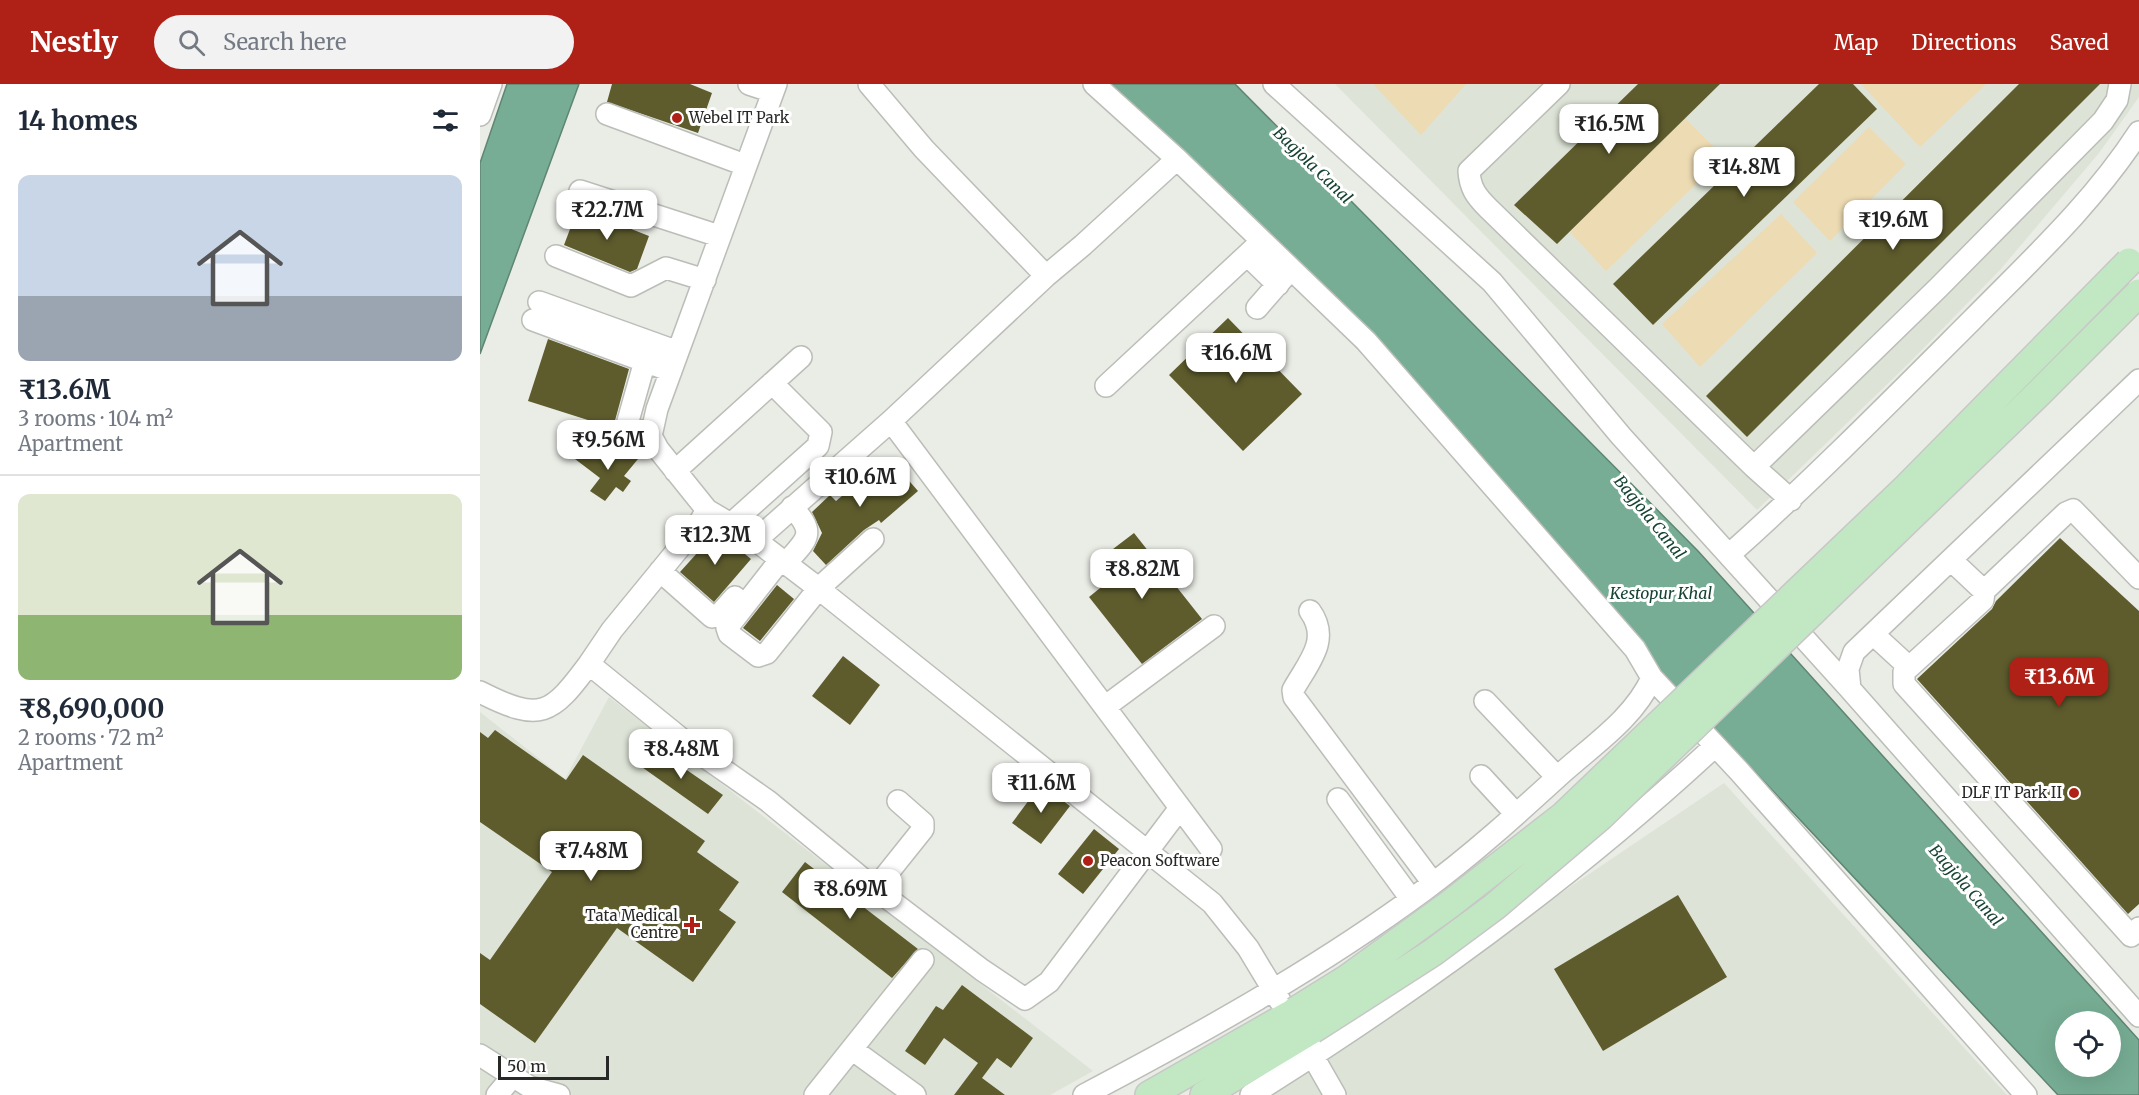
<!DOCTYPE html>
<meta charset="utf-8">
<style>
body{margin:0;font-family:Merriweather,serif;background:#f2f2f3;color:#1f2937;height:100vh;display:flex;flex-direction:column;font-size:22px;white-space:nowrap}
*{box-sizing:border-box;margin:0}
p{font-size:20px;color:#747a83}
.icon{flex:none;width:33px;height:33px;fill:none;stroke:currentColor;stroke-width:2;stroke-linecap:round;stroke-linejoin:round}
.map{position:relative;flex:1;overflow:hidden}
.side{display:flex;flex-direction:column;background:#fff;width:480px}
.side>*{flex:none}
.tools{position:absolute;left:1575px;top:927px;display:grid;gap:12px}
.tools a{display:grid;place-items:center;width:66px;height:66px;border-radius:50%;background:#fff;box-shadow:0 6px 24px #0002;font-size:30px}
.scale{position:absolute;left:18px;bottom:15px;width:111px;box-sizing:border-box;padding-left:6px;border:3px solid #282826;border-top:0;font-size:16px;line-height:21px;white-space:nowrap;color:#282826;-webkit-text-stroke:4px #fff;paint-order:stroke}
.price{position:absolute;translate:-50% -51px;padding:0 14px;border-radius:12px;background:#fff;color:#222;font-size:20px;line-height:39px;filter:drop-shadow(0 2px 3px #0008)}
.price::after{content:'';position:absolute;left:50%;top:36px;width:18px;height:14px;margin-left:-9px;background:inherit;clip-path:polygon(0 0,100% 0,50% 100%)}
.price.active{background:#af2016;color:#fff}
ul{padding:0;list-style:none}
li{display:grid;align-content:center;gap:12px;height:318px;padding:0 18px}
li+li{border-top:2px solid #e0e1e3}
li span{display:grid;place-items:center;height:186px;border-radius:12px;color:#555}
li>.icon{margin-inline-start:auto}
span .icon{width:108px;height:108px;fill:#fffc;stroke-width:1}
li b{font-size:26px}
h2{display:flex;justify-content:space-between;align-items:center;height:72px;padding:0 18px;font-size:26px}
header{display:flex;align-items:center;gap:36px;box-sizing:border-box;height:84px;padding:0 30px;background:#af2016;color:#fff}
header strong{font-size:28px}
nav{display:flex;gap:33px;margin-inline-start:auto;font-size:21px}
.search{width:420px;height:54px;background:#f2f2f3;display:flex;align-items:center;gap:15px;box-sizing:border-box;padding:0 21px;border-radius:33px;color:#747a83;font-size:22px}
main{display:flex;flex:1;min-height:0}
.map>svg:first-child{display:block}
.built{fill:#dde3d6}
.green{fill:#eddbb3}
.water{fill:#77ad94;stroke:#5f8573;stroke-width:1.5;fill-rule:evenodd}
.building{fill:#5e5c2d}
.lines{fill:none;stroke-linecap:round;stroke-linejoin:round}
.minor-casing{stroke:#bbbeb8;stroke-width:24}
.major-casing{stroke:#c7c7c7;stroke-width:30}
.minor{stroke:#fff;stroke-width:21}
.major{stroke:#c2e8c3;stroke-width:27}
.major-bridge-casing{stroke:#c7c7c7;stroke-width:30;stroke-linecap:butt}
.major-bridge{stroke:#c2e8c3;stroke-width:27}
.poi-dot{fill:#af2016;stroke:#fff;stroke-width:2}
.labels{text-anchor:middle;stroke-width:6;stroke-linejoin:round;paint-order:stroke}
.poi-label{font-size:15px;fill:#282826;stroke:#fff;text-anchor:start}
.water-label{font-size:16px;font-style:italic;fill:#174332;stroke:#fff}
</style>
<header>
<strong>Nestly</strong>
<div class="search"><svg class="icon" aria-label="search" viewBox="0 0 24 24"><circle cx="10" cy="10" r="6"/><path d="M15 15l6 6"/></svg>Search here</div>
<nav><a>Map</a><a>Directions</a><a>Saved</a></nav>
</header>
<main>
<section class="side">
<h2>14 homes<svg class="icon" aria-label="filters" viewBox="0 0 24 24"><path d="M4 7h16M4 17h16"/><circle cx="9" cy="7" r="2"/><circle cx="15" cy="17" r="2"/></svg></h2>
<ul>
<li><span style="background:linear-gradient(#c9d6e8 65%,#9aa5b1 0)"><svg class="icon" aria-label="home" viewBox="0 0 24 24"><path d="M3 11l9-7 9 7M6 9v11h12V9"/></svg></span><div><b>₹13.6M</b><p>3 rooms · 104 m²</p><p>Apartment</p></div></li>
<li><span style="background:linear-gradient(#dfe7d0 65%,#8fb573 0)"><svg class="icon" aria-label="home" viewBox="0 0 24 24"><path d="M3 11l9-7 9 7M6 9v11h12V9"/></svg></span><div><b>₹8,690,000</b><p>2 rooms · 72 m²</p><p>Apartment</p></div></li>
</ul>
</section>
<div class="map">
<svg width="1659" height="1011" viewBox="0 0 1659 1011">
<rect width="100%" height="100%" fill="#eaece6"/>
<path class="built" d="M855 0H1659V13L1619 69 1519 187 1426 282 1277 426Z
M129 613 613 987 570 1011H0V628L85 695Z
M1244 699 1527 1011H781L826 981Z"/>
<path class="green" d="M893 0H986L941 51Z
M1381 0H1506L1440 63Z
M1205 34 1244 73 1126 187 1090 148Z
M1389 43 1426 80 1350 157 1313 118Z
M1301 130 1337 169 1220 283 1182 240Z"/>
<path class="water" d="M27 0H99L0 270V79Z
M630 0H755L1218 467 1659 956V1011H1578ZM1586 938H1630V982H1586Z"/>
<path class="building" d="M132 0H210L232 9 218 49 127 18Z
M1158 0H1240L1077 160 1034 121Z
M1339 0H1373L1397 25 1173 241 1133 200Z
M1539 0H1620L1267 353 1226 312Z
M98 124 169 152 157 185 150 188 84 161Z
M748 234 822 310 763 367 689 291Z
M68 255 149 285 133 344 48 317Z
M140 361 158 375 144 392 151 397 143 408 136 403 125 417 110 407 120 394 95 375 104 363 126 379Z
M408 373 438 407 401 439 399 436 384 446 346 481 333 467 342 449 332 428 350 411 356 417Z
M237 447 271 475 234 518 200 488Z
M654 449 722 535 662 580 609 513 630 496 616 478Z
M1580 454 1659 527V820L1648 830 1437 595 1512 525 1516 517Z
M297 501 314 515 280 557 263 544Z
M363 572 400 601 370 641 332 612Z
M15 646 86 696 103 671 225 757 217 768 259 798 239 826 256 838 213 898 137 844 55 959 0 920V869L10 876 72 788 0 738V648L8 654Z
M172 662 243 711 228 730 159 681Z
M561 700 590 722 561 760 532 739Z
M614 745 639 765 603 810 578 790Z
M325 778 438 865 412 894 302 808Z
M1198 811 1247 893 1123 967 1074 885Z
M482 901 553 954 531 984 517 974 502 994 525 1011H474L498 979 464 954 445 981 425 967 456 922 463 926Z"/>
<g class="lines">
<defs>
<path id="minor" d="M269 0 293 8
M296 0 177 325 171 352 178 365 227 426 266 449 329 497 732 819 768 864 800 917
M389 0 444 65 566 192
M794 0 1012 198 1141 352 1370 605
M1079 0 989 87C990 104 996 112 1008 124L1274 383
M127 30 265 81
M0 31 11 0
M100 107 239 152
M767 171 798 201
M76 172 151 202 186 184 225 196
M59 218 198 268
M777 224 811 185
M53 236 191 287
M165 277 148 337 151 344 171 352
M1659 296 1374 568 1368 585 1370 605 1659 932
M626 302 782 157
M411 337 731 765
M195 387 321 273
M1311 416 1274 383 1458 204 1623 37 1637 16 1640 0
M227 426 218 441 132 546 109 580 215 666 288 717 389 800 502 886 545 915 569 898 700 724
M251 440 338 362 341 348 292 299
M276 456 411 337 566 192 603 161 697 75
M1250 470C1334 395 1413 315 1493 235 1551 176 1613 119 1659 48
M301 475 247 544 249 550 278 572 287 569 339 504 393 455
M1471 476 1504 507
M306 479C327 455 337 450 312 423
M180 487 232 533 238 532 255 513
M1659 494 1597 430 1593 426 1586 429 1504 507 1503 516 1424 588V600L1651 852 1659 844
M830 527C851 556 828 579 813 606L814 613 953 799
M1393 550 1429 583
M1172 594 1259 687 1546 1011
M0 608C61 639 71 631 109 580
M1005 617 1077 693
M626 622 734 542
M1001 692 1036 730
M858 715 931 815
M395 805 443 745V739L418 717
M827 962 855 1011
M373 966 435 1011
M0 971 50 1003 79 1011
M17 1011 33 992
M335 1011 443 876
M604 1011C720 950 837 885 943 807 992 771 1037 730 1082 689 1113 661 1154 634 1172 594L1155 565 886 257 697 75 614 0
M771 1011C934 909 1093 794 1235 662"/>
<path id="major" d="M669 1011 809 931
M724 1011 832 946"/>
</defs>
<use href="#minor" class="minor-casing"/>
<use href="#major" class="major-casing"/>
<use href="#minor" class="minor"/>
<use href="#major" class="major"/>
<defs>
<path id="major-bridge" d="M815 927 868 894 970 820 1083 732 1427 403 1649 178
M832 946 952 869 1014 823 1121 732 1558 310 1659 209"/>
</defs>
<use href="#major-bridge" class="major-bridge-casing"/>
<use href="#major-bridge" class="major-bridge"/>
</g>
<g class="poi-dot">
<circle cx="197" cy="34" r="6"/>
<circle cx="1594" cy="709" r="6"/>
<circle cx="608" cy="777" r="6"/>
<path d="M209 832h6v6h6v6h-6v6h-6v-6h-6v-6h6z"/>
</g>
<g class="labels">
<g class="poi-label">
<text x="209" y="39">Webel IT Park</text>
<text x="1582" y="714" text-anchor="end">DLF IT Park II</text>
<text x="620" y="782">Peacon Software</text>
<text x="198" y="837" text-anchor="end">Tata Medical<tspan x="198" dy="17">Centre</tspan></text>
</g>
<g class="water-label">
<text transform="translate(833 81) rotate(44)" y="6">Bagjola Canal</text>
<text transform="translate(1170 433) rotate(51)" y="6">Bagjola Canal</text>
<text x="1181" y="515">Kestopur Khal</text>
<text transform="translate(1486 801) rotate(49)" y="6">Bagjola Canal</text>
</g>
</g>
</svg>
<div class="tools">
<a><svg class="icon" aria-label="locate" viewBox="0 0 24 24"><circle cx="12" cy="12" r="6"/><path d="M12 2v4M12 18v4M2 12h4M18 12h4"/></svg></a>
</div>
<div class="scale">50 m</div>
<b class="price" style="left:1129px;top:71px">₹16.5M</b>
<b class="price" style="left:1264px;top:114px">₹14.8M</b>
<b class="price" style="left:127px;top:157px">₹22.7M</b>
<b class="price" style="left:1413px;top:167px">₹19.6M</b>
<b class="price" style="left:756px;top:300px">₹16.6M</b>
<b class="price" style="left:128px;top:387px">₹9.56M</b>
<b class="price" style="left:380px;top:424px">₹10.6M</b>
<b class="price" style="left:235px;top:482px">₹12.3M</b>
<b class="price" style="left:662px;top:516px">₹8.82M</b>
<b class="price active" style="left:1579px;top:624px">₹13.6M</b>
<b class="price" style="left:201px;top:696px">₹8.48M</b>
<b class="price" style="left:561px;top:730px">₹11.6M</b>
<b class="price" style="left:111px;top:798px">₹7.48M</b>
<b class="price" style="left:370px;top:836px">₹8.69M</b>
</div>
</main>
